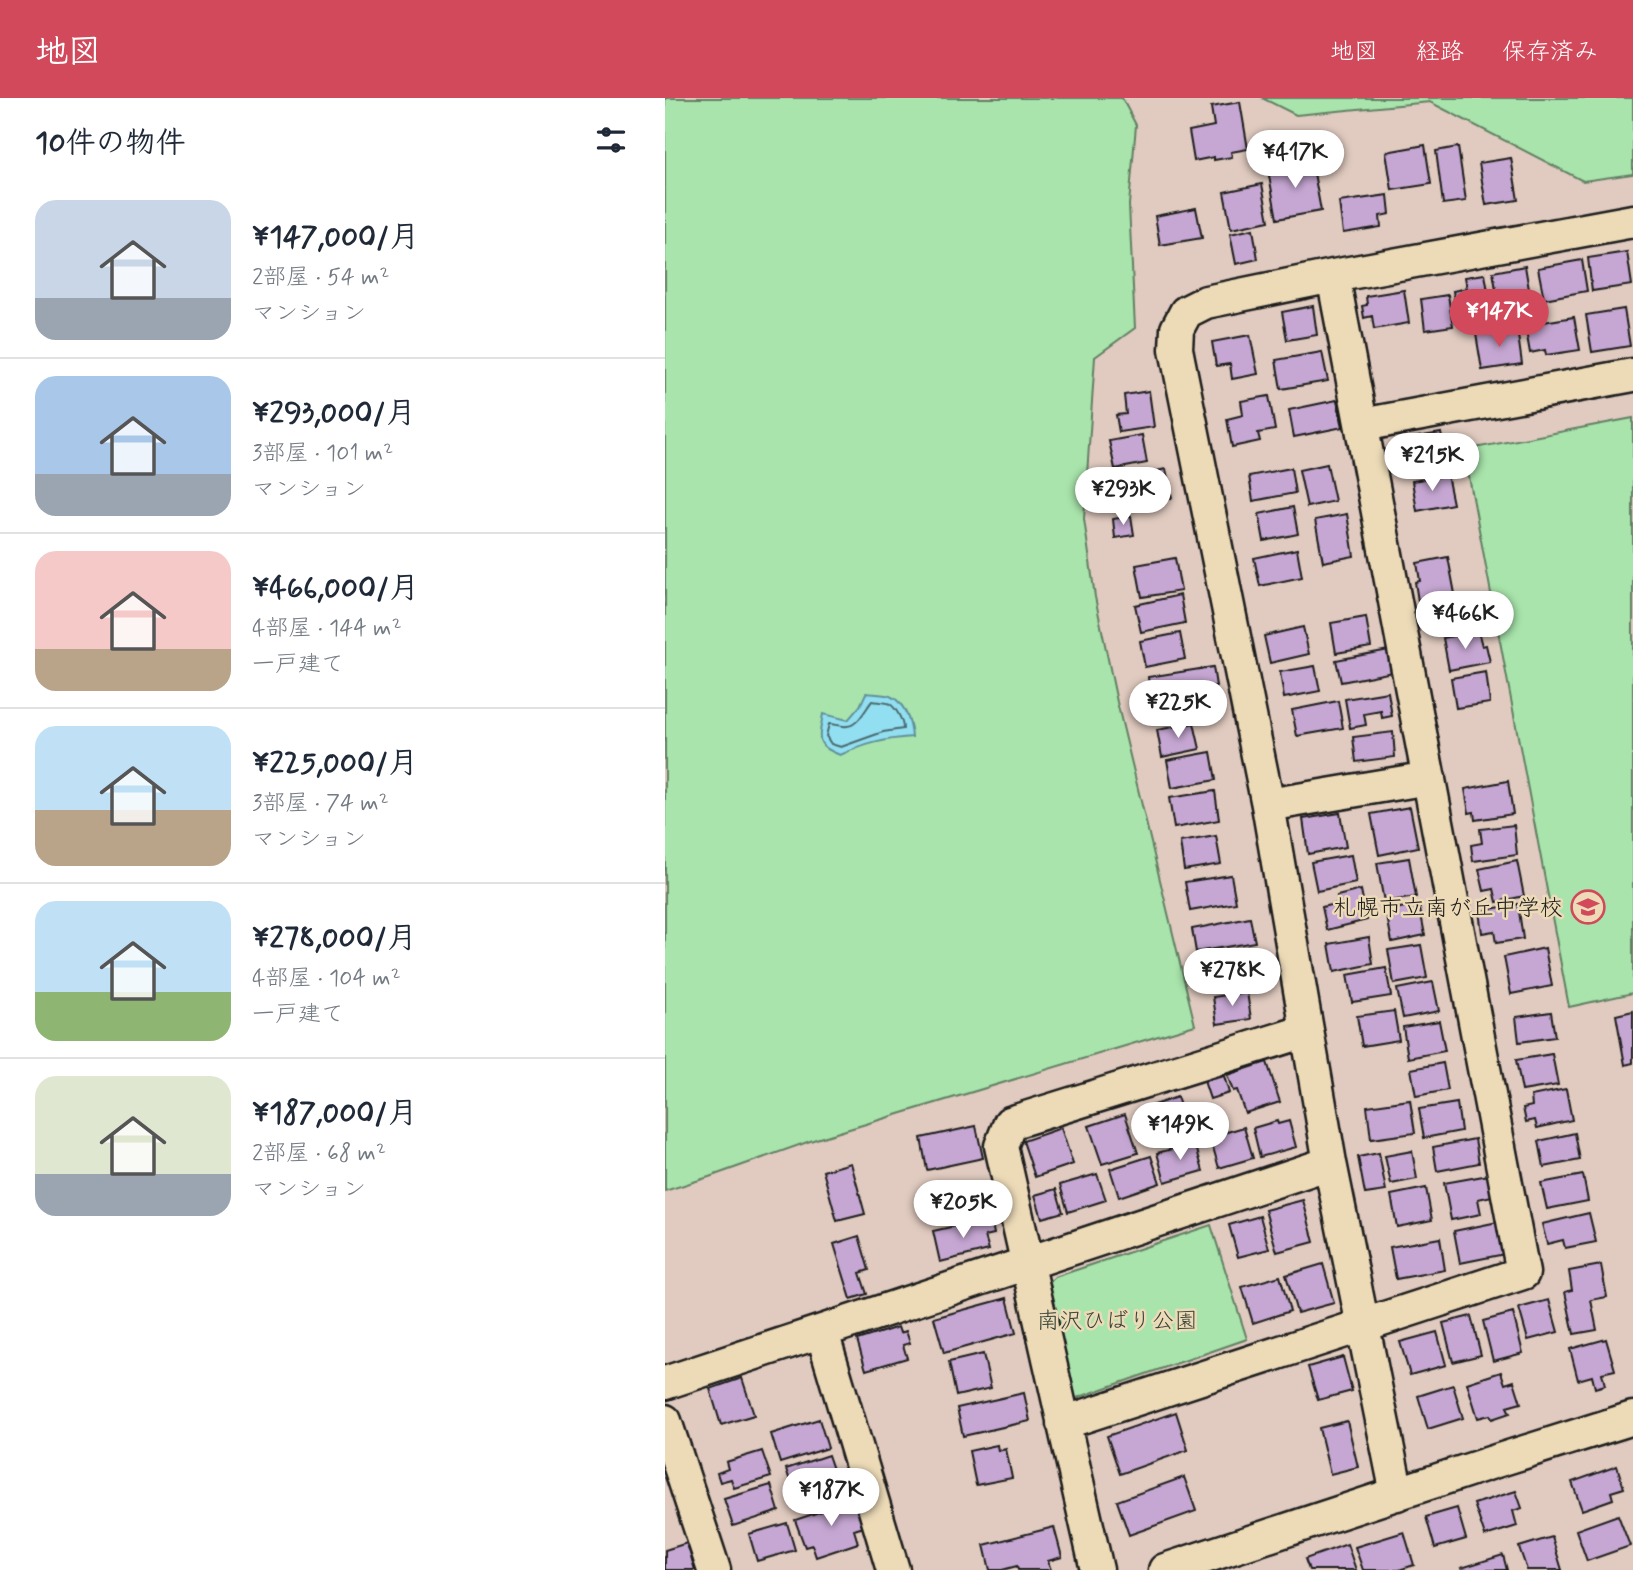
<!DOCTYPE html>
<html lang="ja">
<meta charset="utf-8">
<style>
body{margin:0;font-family:Mynerve,"Klee One",sans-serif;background:#f2f2f3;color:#1f2937;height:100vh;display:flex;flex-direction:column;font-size:26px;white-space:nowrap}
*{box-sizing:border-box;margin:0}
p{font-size:23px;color:#747a83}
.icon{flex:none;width:38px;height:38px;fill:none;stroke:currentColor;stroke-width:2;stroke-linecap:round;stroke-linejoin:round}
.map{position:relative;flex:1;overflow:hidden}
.side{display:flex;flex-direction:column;background:#fff;width:665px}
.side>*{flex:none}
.price{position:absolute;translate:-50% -60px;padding:0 16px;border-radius:24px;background:#fff;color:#222;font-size:23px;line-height:46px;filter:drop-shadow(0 2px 4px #0008)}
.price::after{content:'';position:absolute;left:50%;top:42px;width:21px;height:16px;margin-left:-10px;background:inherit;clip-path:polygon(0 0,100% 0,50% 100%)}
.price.on{background:#d1495b;color:#fff}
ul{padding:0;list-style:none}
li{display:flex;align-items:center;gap:21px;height:175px;padding:0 35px}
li+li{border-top:2px solid #e0e1e3}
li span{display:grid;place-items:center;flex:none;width:196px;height:140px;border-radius:21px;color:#555}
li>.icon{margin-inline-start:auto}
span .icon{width:84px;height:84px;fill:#fffc;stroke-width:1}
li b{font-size:30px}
h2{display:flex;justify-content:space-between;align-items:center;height:84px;padding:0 35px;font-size:30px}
header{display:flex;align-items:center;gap:42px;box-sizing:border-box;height:98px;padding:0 35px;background:#d1495b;color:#fff}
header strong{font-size:33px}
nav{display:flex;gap:38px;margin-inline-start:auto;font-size:24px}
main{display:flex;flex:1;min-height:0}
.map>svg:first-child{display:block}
.green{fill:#a8e4ab;stroke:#628064;stroke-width:2}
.water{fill:#91dff0;stroke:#62919b;stroke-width:2}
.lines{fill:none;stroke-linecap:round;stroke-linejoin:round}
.shore{stroke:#4b6a71;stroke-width:2}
.building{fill:#c6a7d3;stroke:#1c1c1c;stroke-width:2}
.minor-casing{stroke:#1c1c1c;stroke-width:37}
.minor{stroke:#eddbb8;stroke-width:32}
.labels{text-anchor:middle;stroke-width:5;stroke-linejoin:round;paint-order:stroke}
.poi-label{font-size:23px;fill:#1c1c1c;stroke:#eddbb8;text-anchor:end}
.park-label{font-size:23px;fill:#384439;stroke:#eddbb8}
</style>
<header>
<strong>地図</strong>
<nav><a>地図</a><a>経路</a><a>保存済み</a></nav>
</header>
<main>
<section class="side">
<h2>10件の物件<svg class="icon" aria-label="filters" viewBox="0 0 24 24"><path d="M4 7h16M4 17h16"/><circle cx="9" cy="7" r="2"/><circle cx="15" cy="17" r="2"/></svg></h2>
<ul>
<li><span style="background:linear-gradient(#c9d6e8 70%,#9aa5b1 0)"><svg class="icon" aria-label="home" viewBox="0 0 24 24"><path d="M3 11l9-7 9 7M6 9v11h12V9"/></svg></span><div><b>¥147,000/月</b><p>2部屋 · 54 m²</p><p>マンション</p></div></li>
<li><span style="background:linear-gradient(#a9c7e8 70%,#9aa5b1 0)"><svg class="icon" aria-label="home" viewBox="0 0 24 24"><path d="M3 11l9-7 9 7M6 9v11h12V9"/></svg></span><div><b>¥293,000/月</b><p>3部屋 · 101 m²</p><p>マンション</p></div></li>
<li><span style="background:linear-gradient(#f6c9c9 70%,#b9a48a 0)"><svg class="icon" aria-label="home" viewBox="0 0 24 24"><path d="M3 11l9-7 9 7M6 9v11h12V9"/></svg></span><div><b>¥466,000/月</b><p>4部屋 · 144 m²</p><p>一戸建て</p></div></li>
<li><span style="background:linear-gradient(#bfe0f5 60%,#b9a48a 0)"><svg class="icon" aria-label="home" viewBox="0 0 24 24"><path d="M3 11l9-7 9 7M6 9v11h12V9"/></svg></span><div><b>¥225,000/月</b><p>3部屋 · 74 m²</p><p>マンション</p></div></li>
<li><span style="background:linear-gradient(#bfe0f5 65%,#8fb573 0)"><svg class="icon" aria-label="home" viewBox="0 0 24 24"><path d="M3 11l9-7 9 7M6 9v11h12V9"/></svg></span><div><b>¥278,000/月</b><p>4部屋 · 104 m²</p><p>一戸建て</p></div></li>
<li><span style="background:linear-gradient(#dfe7d0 70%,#9aa5b1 0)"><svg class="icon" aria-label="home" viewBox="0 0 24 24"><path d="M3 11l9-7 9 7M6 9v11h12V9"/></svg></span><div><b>¥187,000/月</b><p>2部屋 · 68 m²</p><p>マンション</p></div></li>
</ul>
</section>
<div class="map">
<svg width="968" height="1472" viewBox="0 0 968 1472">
<rect width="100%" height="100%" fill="#e1cbc0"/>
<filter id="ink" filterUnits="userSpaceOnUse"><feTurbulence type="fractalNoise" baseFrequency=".0143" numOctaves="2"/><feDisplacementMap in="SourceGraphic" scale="14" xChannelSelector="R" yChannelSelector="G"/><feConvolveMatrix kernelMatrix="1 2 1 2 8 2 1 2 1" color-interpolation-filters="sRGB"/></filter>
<g filter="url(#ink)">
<path class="green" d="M0 0H457L471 27 464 107 470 230 430 259 419 421 430 499 452 604 530 927 151 1041 44 1079 0 1093Z
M597 0H968V76L918 83 765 4 631 17Z
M968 320V895L904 909 799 352Z
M546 1127 582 1241 403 1303 380 1188 390 1179Z"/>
<path class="water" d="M201 595C208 596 218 596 225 598 240 604 246 625 247 639 218 641 201 646 175 657 149 647 154 641 158 616L183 622 195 608Z"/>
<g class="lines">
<path class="shore" d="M207 603C212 604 220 604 225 606 232 611 238 623 238 631L218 634 176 649 166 646 161 638 164 626C170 626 176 629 182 628 193 628 201 610 207 603Z"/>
</g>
<path class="building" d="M575 4 583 51 566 54 567 59 549 62V59L529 63 524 33 549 28 546 9Z
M760 47 766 86 727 92 721 54Z
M793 49 801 103 778 106 771 53Z
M846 60 853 102 821 107 814 65Z
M647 64 656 113 612 121 603 72Z
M597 86 604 123 566 131 559 94Z
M723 97 725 116 715 118 716 129 678 135 674 104Z
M531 110 537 140 495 147 490 118Z
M588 131 593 161 571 166 565 136Z
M962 154 967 187 927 193 923 160Z
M917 162 922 193 879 201 873 170Z
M860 168 867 209 835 214 828 174Z
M820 176 827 217 793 222 788 193 802 190 800 179Z
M739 192 744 225 709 231 707 218 699 220 697 208 702 207 701 198Z
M783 197 788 228 760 232 756 201Z
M648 208 652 237 622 242 617 214Z
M959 211 965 248 927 254 921 217Z
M909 219 915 252 881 257 880 252 865 255 860 227Z
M852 230 857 266 817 272 811 236Z
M585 237 593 276 567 281 565 266 551 268 547 244Z
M657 254 663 283 616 291 611 262Z
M484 293 489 329 454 334 451 317 461 316 459 297Z
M604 298 610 332 593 335 595 343 567 349 562 321 578 317 576 303Z
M672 302 678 329 629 339 624 312Z
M776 335 781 364 746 369 741 341Z
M477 337 482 365 450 371 444 343Z
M662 366 670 403 642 409 634 372Z
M626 370 630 395 588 403 584 378Z
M501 371 507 400 457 411 451 382Z
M782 377 788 406 752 413 747 383Z
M628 409 633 436 599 443 594 416Z
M682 416 689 458 658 464 650 422Z
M466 418 469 437 450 440 448 421Z
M632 451 637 479 595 488 589 460Z
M783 459 790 496 753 503 750 484 755 483 752 465Z
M510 460 516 493 477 499 471 467Z
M515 497 520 525 476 534 470 507Z
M798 498 804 531 785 535 782 522 767 525 763 505Z
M701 519 706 549 671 555 666 525Z
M638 529 644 556 605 565 599 538Z
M813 533 817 548 821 547 825 564 784 572 778 540Z
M515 535 520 561 480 569 475 543Z
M724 552 728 574 676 584 671 562Z
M650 568 655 593 619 600 615 574Z
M548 569 551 588 485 599 483 579Z
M821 574 825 605 791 610 786 580Z
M723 594 727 618 717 620 716 613 699 616 701 627 685 630 680 601Z
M530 595 533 618 488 626 484 602Z
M673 603 678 630 632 638 627 612Z
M529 625 535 651 497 659 492 632Z
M728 634 730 659 691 664 688 639Z
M546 654 551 682 507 690 502 662Z
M843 683 848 716 810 722 809 714 804 715 800 691Z
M550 693 554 722 509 730 504 700Z
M745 709 753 749 714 757 706 716Z
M675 715 681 749 643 756 638 721Z
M849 727 852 757 808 763 806 747 817 745 815 731Z
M551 738 556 766 519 772 515 744Z
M686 757 691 785 652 793 646 764Z
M744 760 751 799 719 804 712 765Z
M852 763 859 798 832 804 829 791 819 793 814 771Z
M566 777 571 805 525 813 520 784Z
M696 792 702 822 662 832 657 809 673 805 672 798Z
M754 806 760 837 727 844 721 813Z
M853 806 858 841 831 845 829 833 817 835 814 813Z
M585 820 590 844 531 854 527 831Z
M704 839 708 866 669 874 664 846Z
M756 847 762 880 729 886 723 852Z
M880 850 887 888 846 896 839 859Z
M721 870 726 898 687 904 682 877Z
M768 884 774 913 738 920 732 891Z
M582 894 586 921 552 926 548 899Z
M729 913 734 942 697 948 692 918Z
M968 913V965L960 967 951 917Z
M886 914 890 939 854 944 851 919Z
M774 923 780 953 743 960 738 929Z
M887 956 893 987 857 993 851 962Z
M602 964 615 1004 580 1015 572 992 568 993 562 977Z
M778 965 783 992 751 998 746 971Z
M559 978 564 995 545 1001 539 983Z
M901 991 907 1022 872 1030 870 1022 861 1024 858 1010 867 1008 866 998Z
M512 999 524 1034 494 1044 483 1009Z
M745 1002 750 1035 706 1041 702 1008Z
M792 1005 796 1033 759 1040 754 1011Z
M460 1016 473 1055 437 1066 424 1028Z
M612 1023 613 1026 624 1023 631 1049 595 1059 588 1030Z
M311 1028 318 1060 262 1072 256 1040Z
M579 1029 588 1060 554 1070 545 1039Z
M396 1030 408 1066 370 1079 358 1043Z
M910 1035 915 1062 879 1069 874 1043Z
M810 1041 814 1065 772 1073 768 1049Z
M530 1045 538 1073 500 1084 492 1055Z
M747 1053 752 1081 726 1086 720 1058Z
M714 1055 721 1093 700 1096 693 1059Z
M486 1058 495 1085 454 1099 445 1071Z
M186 1065 200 1116 172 1123 158 1073Z
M432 1076 441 1102 403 1114 395 1087Z
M824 1077 827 1098 813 1101 816 1116 786 1122 779 1085Z
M918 1077 923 1103 882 1111 876 1085Z
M761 1090 767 1122 732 1129 726 1097Z
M391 1091 398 1114 377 1120 370 1097Z
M638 1102 649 1144 612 1154 600 1112Z
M924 1115 931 1144 900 1150 898 1142 882 1146 877 1126Z
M595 1118 604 1151 573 1159 564 1127Z
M326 1120 329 1136 320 1138 324 1152 275 1164 268 1133Z
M833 1124 840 1156 795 1165 789 1133Z
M194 1138 204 1172 195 1175 202 1196 186 1201 169 1146Z
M775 1140 780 1172 731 1181 725 1149Z
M658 1166 669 1205 632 1215 621 1177Z
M936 1167 942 1199 926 1202 932 1232 909 1236 900 1194 907 1192 904 1173Z
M615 1178 625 1213 588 1225 577 1189Z
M342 1200 351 1235 279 1255 269 1220Z
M884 1202 893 1234 863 1242 854 1210Z
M848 1215 858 1255 828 1263 818 1223Z
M806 1218 816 1257 788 1264 778 1225Z
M233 1229 235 1235 241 1233 245 1245 238 1247 242 1260 201 1272 192 1242Z
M772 1234 781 1267 745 1277 735 1244Z
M941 1241 950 1272 937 1275 940 1287 930 1290 927 1278 913 1282 905 1251Z
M318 1256 326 1290 291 1298 284 1264Z
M678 1259 687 1293 653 1302 643 1269Z
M836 1274 840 1286 849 1283 856 1305 842 1309 845 1315 827 1321 825 1317 813 1320 802 1285Z
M77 1280 89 1317 56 1327 45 1291Z
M788 1287 798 1320 763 1331 753 1298Z
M359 1295 365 1323 298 1338 292 1310Z
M511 1314 523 1352 455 1376 442 1338Z
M154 1321 163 1350 115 1365 106 1336Z
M682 1323 693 1369 665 1376 654 1330Z
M332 1347 333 1353 341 1351 347 1380 311 1387 304 1353Z
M97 1353 106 1379 69 1390 66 1381 55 1384 52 1375 63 1371 61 1364Z
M163 1357 173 1386 131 1401 121 1371Z
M952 1368 959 1390 946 1394 948 1401 917 1412 907 1384Z
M519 1379 531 1413 464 1437 452 1403Z
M106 1387 114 1413 68 1428 59 1401Z
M851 1393 857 1410 848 1413 852 1428 820 1438 809 1406Z
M190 1402 199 1429 189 1432 193 1445 151 1459 147 1447 140 1449 130 1422Z
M792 1410 801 1441 770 1450 761 1419Z
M953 1417 965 1448 922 1463 911 1432Z
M122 1425 130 1452 92 1463 84 1436Z
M389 1429 397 1459 383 1463 386 1472H353L352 1468 337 1472H325L319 1447Z
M739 1434 749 1467 734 1472H698L690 1449Z
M887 1439 897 1472H862L854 1449Z
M22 1445 30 1472H0V1452Z
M682 1446 691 1472H644L640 1461Z
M838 1457 842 1472H797L796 1470Z"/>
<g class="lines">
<defs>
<path id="minor" d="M697 327 968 277
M603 707 764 680
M157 1234 228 1472
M0 1285 665 1065
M0 1323 49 1472
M398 1325 858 1175 668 178
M732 1396 665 1065 603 707 511 251 512 231 521 214 541 204 668 178 968 123
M432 1472 336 1048 345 1025 641 933
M500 1472 828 1364 968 1320"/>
</defs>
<use href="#minor" class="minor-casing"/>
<use href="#minor" class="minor"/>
</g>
</g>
<defs>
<symbol id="school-ring" viewBox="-11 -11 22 22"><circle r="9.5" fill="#eddbb8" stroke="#d1495b" stroke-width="1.5"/><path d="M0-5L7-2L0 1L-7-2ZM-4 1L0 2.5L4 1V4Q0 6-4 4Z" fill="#d1495b"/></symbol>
</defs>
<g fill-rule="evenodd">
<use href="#school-ring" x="904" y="790" width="38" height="38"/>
</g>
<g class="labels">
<g class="poi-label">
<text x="898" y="817">札幌市立南が丘中学校</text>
</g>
<g class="park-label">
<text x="452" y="1230">南沢ひばり公園</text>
</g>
</g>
</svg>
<b class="price" style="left:630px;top:92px">¥417K</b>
<b class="price on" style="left:834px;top:251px">¥147K</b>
<b class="price" style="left:767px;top:395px">¥215K</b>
<b class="price" style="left:458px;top:429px">¥293K</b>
<b class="price" style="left:800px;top:553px">¥466K</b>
<b class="price" style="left:513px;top:642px">¥225K</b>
<b class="price" style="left:567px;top:910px">¥278K</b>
<b class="price" style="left:515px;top:1064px">¥149K</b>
<b class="price" style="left:298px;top:1142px">¥205K</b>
<b class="price" style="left:166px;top:1430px">¥187K</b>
</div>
</main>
